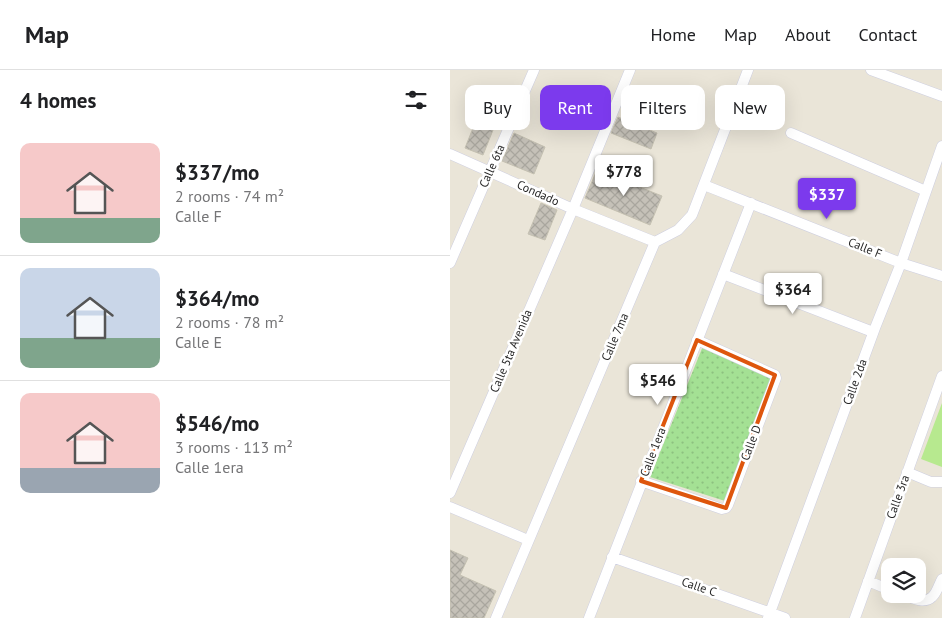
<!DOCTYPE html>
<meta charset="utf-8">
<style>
body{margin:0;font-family:"PT Sans",sans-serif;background:#f6f6f6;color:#202124;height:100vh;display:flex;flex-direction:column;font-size:19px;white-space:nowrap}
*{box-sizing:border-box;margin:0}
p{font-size:16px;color:#757577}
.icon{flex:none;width:28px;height:28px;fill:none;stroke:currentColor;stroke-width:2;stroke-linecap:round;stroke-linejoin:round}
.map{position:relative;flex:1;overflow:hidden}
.side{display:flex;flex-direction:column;background:#fff;width:450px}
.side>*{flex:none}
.hud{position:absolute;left:15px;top:15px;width:401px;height:45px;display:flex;gap:10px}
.buttons{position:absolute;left:431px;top:488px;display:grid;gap:10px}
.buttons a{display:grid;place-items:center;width:45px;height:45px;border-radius:10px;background:#fff;box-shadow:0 5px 20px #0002;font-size:25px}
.price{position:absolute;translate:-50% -42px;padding:0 11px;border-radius:5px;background:#fff;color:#222;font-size:16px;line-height:32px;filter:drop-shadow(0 1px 2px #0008)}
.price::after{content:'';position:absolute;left:50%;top:30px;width:15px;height:11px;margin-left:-8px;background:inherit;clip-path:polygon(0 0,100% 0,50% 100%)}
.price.selected{background:#7c3aed;color:#fff}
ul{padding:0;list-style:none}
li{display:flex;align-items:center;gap:15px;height:125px;padding:0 20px}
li+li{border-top:1px solid #e0e0e0}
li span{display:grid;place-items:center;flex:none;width:140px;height:100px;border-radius:10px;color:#555}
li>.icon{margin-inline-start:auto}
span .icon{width:60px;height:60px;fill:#fffc;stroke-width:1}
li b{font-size:21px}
h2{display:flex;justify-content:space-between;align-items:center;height:60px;padding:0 20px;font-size:21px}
.tag{padding:0 18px;border-radius:10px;background:#fff;box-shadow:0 5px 20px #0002;font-size:18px;line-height:45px}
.tag.selected{background:#7c3aed;color:#fff}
header{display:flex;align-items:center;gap:30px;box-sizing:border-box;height:70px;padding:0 25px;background:#fff;border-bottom:1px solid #e0e0e0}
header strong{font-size:24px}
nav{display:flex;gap:28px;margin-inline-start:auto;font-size:18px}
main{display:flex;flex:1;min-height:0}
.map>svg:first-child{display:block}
.park{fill:url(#park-dots)}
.pitch{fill:#b7e98f}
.building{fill:url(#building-cross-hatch);stroke:#c5c1b2}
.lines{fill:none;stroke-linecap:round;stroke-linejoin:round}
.minor-casing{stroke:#cecfe0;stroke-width:11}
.minor{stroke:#fff;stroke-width:10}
.marked{fill:none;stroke:#de560d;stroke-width:4;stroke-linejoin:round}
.labels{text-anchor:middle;stroke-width:5;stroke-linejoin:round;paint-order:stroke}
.street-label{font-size:12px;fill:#272727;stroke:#fff}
</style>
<header>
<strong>Map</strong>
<nav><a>Home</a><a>Map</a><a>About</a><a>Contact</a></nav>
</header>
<main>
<section class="side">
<h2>4 homes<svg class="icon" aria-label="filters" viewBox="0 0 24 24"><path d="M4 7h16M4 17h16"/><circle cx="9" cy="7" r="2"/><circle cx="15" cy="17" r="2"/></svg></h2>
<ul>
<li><span style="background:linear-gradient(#f6c9c9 75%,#7fa58c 0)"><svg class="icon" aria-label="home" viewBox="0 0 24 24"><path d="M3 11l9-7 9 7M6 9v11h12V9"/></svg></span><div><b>$337/mo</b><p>2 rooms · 74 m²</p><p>Calle F</p></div></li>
<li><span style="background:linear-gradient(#c9d6e8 70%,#7fa58c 0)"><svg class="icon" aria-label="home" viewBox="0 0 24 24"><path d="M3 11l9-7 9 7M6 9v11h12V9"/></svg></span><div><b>$364/mo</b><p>2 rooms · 78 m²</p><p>Calle E</p></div></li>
<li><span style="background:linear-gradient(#f6c9c9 75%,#9aa5b1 0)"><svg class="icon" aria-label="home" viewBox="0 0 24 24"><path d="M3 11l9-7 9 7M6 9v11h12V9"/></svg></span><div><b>$546/mo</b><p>3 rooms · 113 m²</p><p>Calle 1era</p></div></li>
</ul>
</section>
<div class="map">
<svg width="492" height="548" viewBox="0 0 492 548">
<defs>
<pattern id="park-dots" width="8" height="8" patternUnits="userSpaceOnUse" patternTransform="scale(1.25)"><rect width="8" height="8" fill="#a4e194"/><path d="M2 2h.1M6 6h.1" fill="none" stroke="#8dc180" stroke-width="1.8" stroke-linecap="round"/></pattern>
<pattern id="building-cross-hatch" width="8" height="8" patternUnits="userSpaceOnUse" patternTransform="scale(1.25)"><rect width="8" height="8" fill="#c5c1b8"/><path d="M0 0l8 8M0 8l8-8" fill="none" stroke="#a9a69e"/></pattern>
</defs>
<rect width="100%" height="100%" fill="#eae5d8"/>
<path class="park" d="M253 276 322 306 275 431 200 407Z"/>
<path class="pitch" d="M492 333V397L471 389Z"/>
<path class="building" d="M168 47 207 63 201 79 161 63Z
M27 48 45 55 33 85 15 78Z
M64 63 95 77 84 104 52 91Z
M147 100 212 126 200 155 135 128Z
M91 133 107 140 95 170 78 164Z
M0 480 18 488 10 505 46 521 34 548H0Z"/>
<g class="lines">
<defs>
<path id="minor" d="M421 0 492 26
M341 63 476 121
M0 84 123 139 205 172
M254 115 451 193 492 206
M0 193 84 0
M273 204 423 262
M457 402 481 412H492
M191 411 272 439 276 438 278 435 326 308 325 305 247 270
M0 423 123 139 180 0
M0 437 78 470
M162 487 335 548
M418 511 440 520
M451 524C460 527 474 535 482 527 487 523 489 514 492 509
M46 548 205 172 228 160 242 145 298 0
M139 548 301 133
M318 548 425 258 451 193 492 76
M405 548 492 306"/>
</defs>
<use href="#minor" class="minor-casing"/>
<use href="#minor" class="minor"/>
</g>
<path class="marked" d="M247 270 325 305 276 438 191 411Z"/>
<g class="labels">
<g class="street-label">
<text transform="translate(42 96) rotate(-66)" y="4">Calle 6ta</text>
<text transform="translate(88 123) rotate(24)" y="4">Condado</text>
<text transform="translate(415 178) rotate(22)" y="4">Calle F</text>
<text transform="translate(165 267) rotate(-67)" y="4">Calle 7ma</text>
<text transform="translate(61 281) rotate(-67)" y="4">Calle 5ta Avenida</text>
<text transform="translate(405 312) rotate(-70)" y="4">Calle 2da</text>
<text transform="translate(301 373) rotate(-69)" y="4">Calle D</text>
<text transform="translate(203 382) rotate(-69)" y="4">Calle 1era</text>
<text transform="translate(448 427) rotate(-70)" y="4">Calle 3ra</text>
<text transform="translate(249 517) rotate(19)" y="4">Calle C</text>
</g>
</g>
</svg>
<div class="buttons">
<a><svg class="icon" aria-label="layers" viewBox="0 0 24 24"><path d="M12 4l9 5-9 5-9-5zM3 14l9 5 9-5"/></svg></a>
</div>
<b class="price" style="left:174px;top:127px">$778</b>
<b class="price selected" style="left:377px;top:150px">$337</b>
<b class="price" style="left:343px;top:245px">$364</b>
<b class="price" style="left:208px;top:336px">$546</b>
<div class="hud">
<a class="tag">Buy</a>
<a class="tag selected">Rent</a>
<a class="tag">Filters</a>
<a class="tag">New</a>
</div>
</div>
</main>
